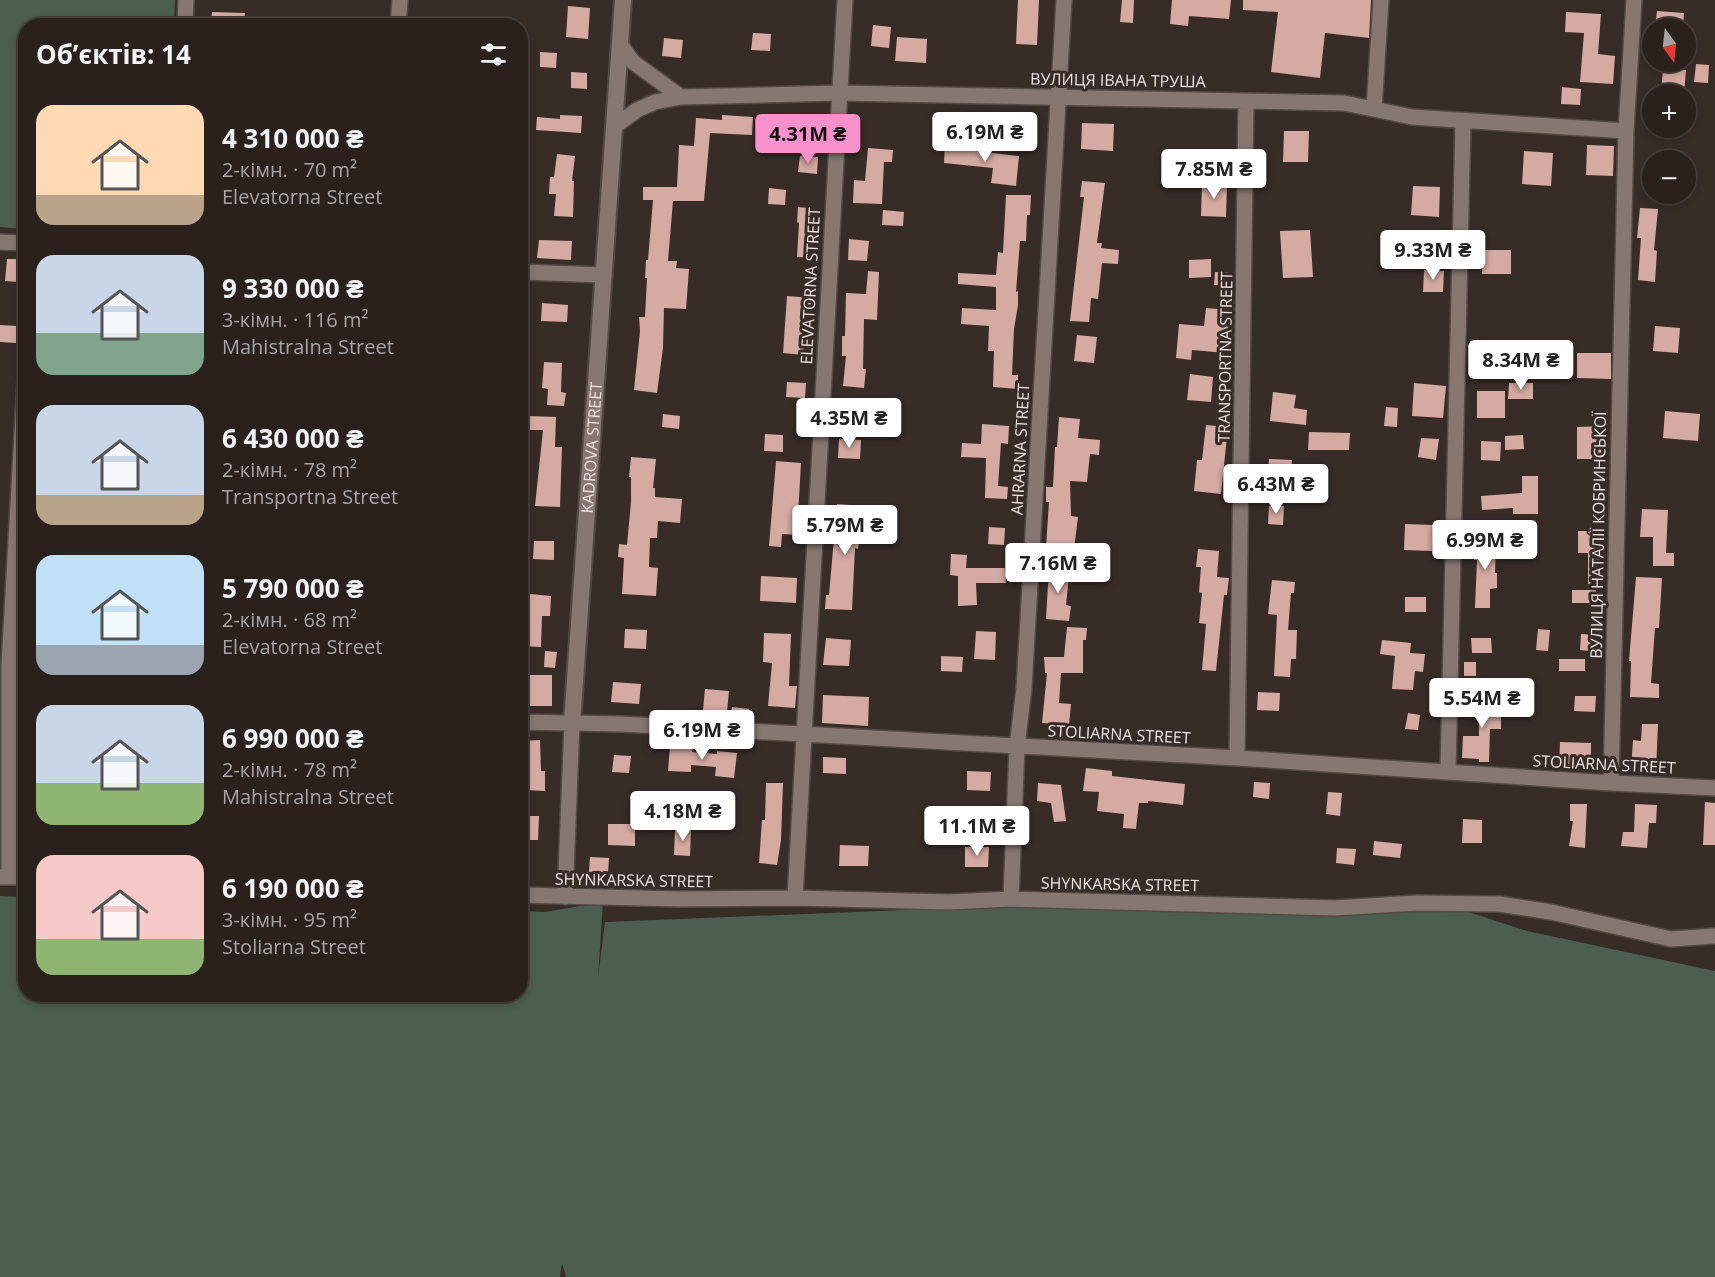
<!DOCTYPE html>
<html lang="uk">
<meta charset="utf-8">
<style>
body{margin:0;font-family:"Open Sans",sans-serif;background:#322926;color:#f1f3f6;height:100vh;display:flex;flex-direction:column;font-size:22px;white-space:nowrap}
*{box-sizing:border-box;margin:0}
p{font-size:20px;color:#a5a3a4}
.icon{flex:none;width:33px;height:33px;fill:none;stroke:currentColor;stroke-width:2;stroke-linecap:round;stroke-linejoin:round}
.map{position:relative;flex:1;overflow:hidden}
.details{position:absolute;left:18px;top:18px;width:510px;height:984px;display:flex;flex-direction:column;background:#2a211d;border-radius:24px;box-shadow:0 3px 9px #0003,0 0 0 2px #463e3b}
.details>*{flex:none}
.needle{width:39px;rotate:165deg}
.controls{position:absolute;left:1642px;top:18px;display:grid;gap:12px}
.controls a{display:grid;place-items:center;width:54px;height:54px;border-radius:50%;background:#2a211d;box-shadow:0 3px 9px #0003,0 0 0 2px #463e3b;font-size:30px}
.price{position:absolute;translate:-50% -51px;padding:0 14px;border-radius:6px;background:#fff;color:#222;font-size:20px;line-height:39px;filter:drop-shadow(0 2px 3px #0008)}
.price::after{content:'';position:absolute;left:50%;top:36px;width:18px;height:14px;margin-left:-9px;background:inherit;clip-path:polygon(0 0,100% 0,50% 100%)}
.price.on{background:#f890cc;color:#111}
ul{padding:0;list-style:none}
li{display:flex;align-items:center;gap:18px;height:150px;padding:0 18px}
li span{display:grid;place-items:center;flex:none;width:168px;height:120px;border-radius:18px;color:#555}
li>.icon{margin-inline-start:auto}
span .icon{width:72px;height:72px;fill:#fffc;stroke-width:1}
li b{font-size:26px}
h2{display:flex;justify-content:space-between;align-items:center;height:72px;padding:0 18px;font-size:26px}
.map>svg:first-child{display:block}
.green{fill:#4c5e4f}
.building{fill:#d5aaa2}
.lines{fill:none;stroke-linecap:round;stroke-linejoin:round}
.minor-casing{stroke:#544a45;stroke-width:18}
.tertiary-casing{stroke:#544a45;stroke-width:20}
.minor{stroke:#867771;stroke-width:15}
.tertiary{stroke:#867771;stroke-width:16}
.labels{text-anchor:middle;stroke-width:6;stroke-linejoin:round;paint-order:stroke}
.street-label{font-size:16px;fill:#ece3e0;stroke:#382c27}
</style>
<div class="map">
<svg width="1715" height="1277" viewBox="0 0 1715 1277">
<rect width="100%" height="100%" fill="#382c27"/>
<path class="green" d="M0 0H175L174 25 26 26 25 229 0 227Z
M0 896 25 897 26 994H520L521 911 545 912 603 902 598 978 605 922 1004 906 1444 904 1527 931 1715 971V1277H566L562 1263 560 1277H0Z"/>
<path class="building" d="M1018 0H1039L1037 45 1016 44Z
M1122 0H1134L1133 23 1120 22Z
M1172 0H1231L1229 19 1189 16 1188 26 1170 24Z
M1243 0H1371L1369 38 1325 33 1320 78 1271 72 1278 12 1243 10Z
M568 6 590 8 588 39 566 37Z
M1657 11 1684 13 1683 28H1655Z
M212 12 245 13 244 26H211Z
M1566 12 1601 14 1598 54 1615 56 1613 84 1580 82 1584 33 1565 32Z
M873 25 891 27 889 48 871 46Z
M753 33 771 34 770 51 751 50Z
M897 37 927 39 926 63 895 61Z
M664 38 683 40 681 58 662 56Z
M540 52 557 53 556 68 540 67Z
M1696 64 1709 65 1708 83 1694 82Z
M1663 69 1686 70 1684 94H1661Z
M571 72 587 73V89L571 88Z
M1562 87 1581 89 1580 105 1561 104Z
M560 115 582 116 581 133 536 130 537 117 560 119Z
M722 115 753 117 752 135 710 133 704 201H673L668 261H677L676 268 689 269 686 309 664 308 663 348 657 393 634 390 640 331 639 317H645L647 278H645L646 260H648L653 200H643V187H677L679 145 694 146 696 118 722 120Z
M1082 123 1114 124 1113 151 1081 149Z
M1284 131H1309L1308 162H1283Z
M945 143 960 144V149L1019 156 1016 186 991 183 993 168 944 163Z
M1587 145 1614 146 1613 176 1586 175Z
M868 148 893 150 892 162H884L882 204 853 203 854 180 865 181Z
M1524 151 1553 153 1551 186 1522 184Z
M557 154 575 156 572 181H574L573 217 554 216 556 194H549L550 177H554Z
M800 156 818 157 817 174 798 172Z
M1082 181 1105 183 1097 243H1102L1101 248 1119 250 1118 264 1102 263 1098 299 1091 298 1089 322 1070 321 1084 197H1080Z
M1202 183 1227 184 1226 217 1201 216Z
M1413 186 1440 187 1439 217 1411 215Z
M769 188 786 190 785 205 768 204Z
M1006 195H1031L1030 215H1027L1026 241H1020L1016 292 1018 291V305L1014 329 1012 375H1018V389L993 387 994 351H988L989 326 961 324 962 308 996 310V287L958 284V273L996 275 998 252 1003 253Z
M798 207 818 209 815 258 797 257 799 223 797 222Z
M1640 208 1658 209 1654 250 1657 251 1655 282 1638 280 1641 238H1637Z
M883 210 904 212 903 226 882 225Z
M1310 230 1313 277 1283 278 1280 231Z
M849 239 869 241 867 261 848 260Z
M539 240 572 241 571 260 537 258Z
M1482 250H1511V274H1482Z
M7 259H19L18 282 5 281Z
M1211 259V277L1189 278V260Z
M1424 270 1444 271 1443 292H1423Z
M868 271 879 272 877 320 864 319 863 369H866L864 388 843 386 846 356H842V336H845L846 293 866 294Z
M1215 272 1232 273 1231 286 1214 285Z
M787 296 812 298 811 316H806L803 355 783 353Z
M542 303 568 305 567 322 541 321Z
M1206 308 1230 310 1226 353 1192 350 1191 360 1176 358 1179 324 1204 326Z
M0 325 17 326 16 343 0 342Z
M1655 326 1680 328 1678 353 1653 351Z
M1077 335 1097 337 1094 363 1074 361Z
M1577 353H1611V379L1577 378Z
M544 362 562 363 561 392 566 393 564 406 547 405 548 389 542 388Z
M1190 374 1213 377 1211 402 1187 400Z
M787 382 806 383 805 398 786 397Z
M1414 383 1446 386 1443 418 1412 416Z
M1509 383H1533V399H1508Z
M1477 391H1505V418H1477Z
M1273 392 1296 395 1294 408 1307 410 1306 425 1270 421Z
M1386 407 1398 408 1397 427 1384 426Z
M1665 411 1700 414 1698 441 1663 438Z
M663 414 680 416 679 429 662 427Z
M528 416 556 417 555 447H562L560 507 535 506 543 430H528Z
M1059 417 1080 419 1078 438 1100 440 1099 455 1090 454 1087 482 1070 481 1071 516 1078 517 1074 549 1046 547 1049 502H1046V487H1053L1055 447H1057Z
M982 424 1009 426 1008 444 1001 443 998 486 1008 487 1007 499 985 498 986 458 961 457 962 443 981 444Z
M1206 425 1228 427 1221 494 1194 491 1197 460H1202Z
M1607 426V459H1577V427Z
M1309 432 1350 433 1349 450H1308Z
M765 434 783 435V452L764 451Z
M1523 435 1524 449 1505 450V436Z
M1421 438 1439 439 1436 460 1418 457Z
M839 439 861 440 860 459 838 458Z
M1481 441 1501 442 1500 461 1481 460Z
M631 457 656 459 653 488H655V497L682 499 680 523 658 521 657 538H650L649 567 658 568 656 596 622 594 624 558 618 557 619 544 627 545 631 502V477H629Z
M1269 459 1292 460 1290 496H1276V481L1267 480Z
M776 461 801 463 797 535 782 534 781 547 769 546Z
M1522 476H1538V514H1513V508L1482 510 1481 496 1522 493Z
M837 504 865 506 858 549 855 548 852 610 825 609 826 595H829Z
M1269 506H1284L1283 525 1268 524Z
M1642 509 1668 510 1666 553H1674V566H1653V537H1640Z
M1405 524 1433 525 1432 551 1404 550Z
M989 527 1005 528 1004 545 988 544Z
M1578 531H1602L1601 584H1588V553H1578Z
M1475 538 1496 539 1495 573H1497V588L1490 589V608H1475L1477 560H1474Z
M534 541H554V560L533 559Z
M1198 549 1219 551 1217 577 1229 578 1227 595H1224L1216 671 1202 670 1206 624 1199 623 1202 593 1199 592 1201 567H1196Z
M951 554 967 555 966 568H1005L1006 583H976L977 605 958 606V576L950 575Z
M1070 566 1066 605 1071 606 1069 621 1046 619 1049 567Z
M761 576 797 578 796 603 760 601Z
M1636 577 1662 578 1659 628H1655L1651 683 1659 684V698L1630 697 1631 661H1629Z
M1272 580 1295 582 1294 593H1291L1288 630H1297L1296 659H1291L1290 677 1274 676 1277 615 1268 614Z
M1572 590H1596V603H1572Z
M530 594 551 596 550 616H542L541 647 520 646V633H527Z
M1405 597H1426V612H1405Z
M1067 627 1087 628 1086 640H1083V673H1061L1059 703 1071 704 1069 725 1042 723 1047 673H1045L1044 657H1064Z
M625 629 647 630 646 649 624 648Z
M1538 629 1550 630 1548 651 1536 650Z
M976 631 996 632 995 660 974 659Z
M764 633 791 634 789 686H797L795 708 768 706 772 663 763 662Z
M1581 634 1599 635 1598 652 1580 650Z
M826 638 851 640 849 666 823 665Z
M1471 638H1491L1492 653H1472Z
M1382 640 1411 643 1410 653 1425 654 1423 672 1415 671 1413 690 1392 689 1395 656 1380 654Z
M545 651 557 652 555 668 544 667Z
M941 656 963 657 962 672 941 671Z
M1559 659H1585V671H1559Z
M1464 662H1476V676H1464Z
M520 675H552V706H529V694H520Z
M613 682 641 684 639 704 611 702Z
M705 689 729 691 727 712 703 710Z
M1258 692 1280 693 1279 711 1257 710Z
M1473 692H1492V715H1501V729H1490L1489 762H1479V759L1462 758 1463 736H1479V708H1473Z
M823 695 869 697 868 726 822 723Z
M1575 696H1596L1595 712 1574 711Z
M732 707 749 709 748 721 730 720Z
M1408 713 1420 715 1418 730 1405 729Z
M1642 724H1658L1656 772 1631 770 1633 740 1641 741Z
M540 740 541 771H545V791L524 790V765H520V741Z
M1560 742 1591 743V765H1559Z
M670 746 693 747 692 752 717 754V751L737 753 734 778 715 776 716 767 691 765V772L668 771Z
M614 755 631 756 629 773 612 772Z
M823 757 846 758V774L823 773Z
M1086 768 1112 771V776L1185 784 1183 805 1148 801V803H1139L1136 829 1123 828 1124 814 1097 811 1099 792 1083 791Z
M967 771 991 772 990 791 967 790Z
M1254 782 1270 783 1269 799 1253 797Z
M766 783H783L781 840 777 865 759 863 762 820H765Z
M1038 783 1061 785 1066 821 1054 822 1051 803 1037 801Z
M1328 792 1342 793 1340 816 1326 814Z
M1705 802 1715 803V845H1703Z
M1570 804H1587L1585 848 1569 846 1573 821H1570Z
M1635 804 1657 805 1656 823H1649L1647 848 1621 846 1623 832H1634Z
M520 816H539L538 840H520Z
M1463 819 1482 820V843H1462Z
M608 824H635V846L608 845Z
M675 829H691L690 856 674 855Z
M1374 841 1402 844 1400 858 1373 855Z
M840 845 869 846 868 866H839Z
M965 847H989L988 867H965Z
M1337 848 1356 849 1354 865 1336 863Z
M590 857 609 858 608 873 589 872Z"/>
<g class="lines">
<defs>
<path id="minor" d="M185 26 186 0
M398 26 400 0
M622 47 633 62 681 97
M1374 109 1381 0
M615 126 637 110 655 102 681 97 839 93 1344 103 1412 117 1626 131
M0 242 26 243
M520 272 604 275
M520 722 621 724 1237 758 1611 783 1715 788
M1237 758 1246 101
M1448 772 1463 121
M1611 783 1626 131 1634 0
M9 876V665L26 362
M0 877H26
M520 895 680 899 795 898 949 902 1011 899 1335 908 1417 903 1499 904 1551 912 1671 939 1715 936
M565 897 572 723
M795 898 845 0
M1011 899 1017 747 1024 688 1064 0"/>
<g id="tertiary">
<path id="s1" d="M572 723 623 0"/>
</g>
</defs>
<use href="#minor" class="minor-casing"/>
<use href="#tertiary" class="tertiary-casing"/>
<use href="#minor" class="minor"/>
<use href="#tertiary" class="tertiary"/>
</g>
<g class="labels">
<g class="street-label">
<text transform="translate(1118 80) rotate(1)" y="6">ВУЛИЦЯ ІВАНА ТРУША</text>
<text transform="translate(810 286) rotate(-87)" y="6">ELEVATORNA STREET</text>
<text transform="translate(1225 357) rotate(-89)" y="6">TRANSPORTNA STREET</text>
<text dy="6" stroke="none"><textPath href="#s1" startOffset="276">KADROVA STREET</textPath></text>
<text transform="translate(1020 449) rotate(-87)" y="6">AHRARNA STREET</text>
<text transform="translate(1598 535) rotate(-89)" y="6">ВУЛИЦЯ НАТАЛІЇ КОБРИНСЬКОЇ</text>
<text transform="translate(1119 734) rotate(3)" y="6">STOLIARNA STREET</text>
<text transform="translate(1604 764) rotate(3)" y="6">STOLIARNA STREET</text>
<text transform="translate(634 880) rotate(1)" y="6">SHYNKARSKA STREET</text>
<text transform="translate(1120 884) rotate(1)" y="6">SHYNKARSKA STREET</text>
</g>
</g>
</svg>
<div class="controls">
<a><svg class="needle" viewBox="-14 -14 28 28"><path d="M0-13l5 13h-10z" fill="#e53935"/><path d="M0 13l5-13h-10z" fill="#a5a3a4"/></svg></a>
<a>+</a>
<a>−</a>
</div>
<b class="price" style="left:985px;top:163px">6.19M ₴</b>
<b class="price on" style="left:808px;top:165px">4.31M ₴</b>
<b class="price" style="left:1214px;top:200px">7.85M ₴</b>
<b class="price" style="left:1433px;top:281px">9.33M ₴</b>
<b class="price" style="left:1521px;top:391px">8.34M ₴</b>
<b class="price" style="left:849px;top:449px">4.35M ₴</b>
<b class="price" style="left:1276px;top:515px">6.43M ₴</b>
<b class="price" style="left:845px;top:556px">5.79M ₴</b>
<b class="price" style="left:1485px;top:571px">6.99M ₴</b>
<b class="price" style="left:1058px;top:594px">7.16M ₴</b>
<b class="price" style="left:1482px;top:729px">5.54M ₴</b>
<b class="price" style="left:702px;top:761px">6.19M ₴</b>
<b class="price" style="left:683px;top:842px">4.18M ₴</b>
<b class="price" style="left:977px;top:857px">11.1M ₴</b>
<section class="details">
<h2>Об’єктів: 14<svg class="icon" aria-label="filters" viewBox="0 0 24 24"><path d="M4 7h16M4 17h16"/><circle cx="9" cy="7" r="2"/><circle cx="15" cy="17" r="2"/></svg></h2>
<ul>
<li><span style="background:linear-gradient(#ffd9b3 75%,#b9a48a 0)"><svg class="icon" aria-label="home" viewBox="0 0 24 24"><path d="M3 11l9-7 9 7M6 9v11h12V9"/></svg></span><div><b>4 310 000 ₴</b><p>2-кімн. · 70 m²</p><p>Elevatorna Street</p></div></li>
<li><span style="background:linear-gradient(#c9d6e8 65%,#7fa58c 0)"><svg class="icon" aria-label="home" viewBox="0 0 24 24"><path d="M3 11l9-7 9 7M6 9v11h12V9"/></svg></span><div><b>9 330 000 ₴</b><p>3-кімн. · 116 m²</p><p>Mahistralna Street</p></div></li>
<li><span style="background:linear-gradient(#c9d6e8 75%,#b9a48a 0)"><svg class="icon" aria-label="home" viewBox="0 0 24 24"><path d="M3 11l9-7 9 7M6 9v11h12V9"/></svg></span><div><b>6 430 000 ₴</b><p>2-кімн. · 78 m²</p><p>Transportna Street</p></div></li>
<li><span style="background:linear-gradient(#bfe0f5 75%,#9aa5b1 0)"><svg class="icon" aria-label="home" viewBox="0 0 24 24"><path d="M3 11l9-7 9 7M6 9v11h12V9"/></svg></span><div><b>5 790 000 ₴</b><p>2-кімн. · 68 m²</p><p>Elevatorna Street</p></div></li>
<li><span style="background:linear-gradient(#c9d6e8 65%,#8fb573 0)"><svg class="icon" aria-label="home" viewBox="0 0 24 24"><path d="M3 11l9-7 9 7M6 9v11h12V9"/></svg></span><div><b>6 990 000 ₴</b><p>2-кімн. · 78 m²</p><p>Mahistralna Street</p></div></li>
<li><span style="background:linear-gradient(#f6c9c9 70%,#8fb573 0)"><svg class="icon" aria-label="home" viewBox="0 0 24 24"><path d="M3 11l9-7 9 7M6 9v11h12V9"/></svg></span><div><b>6 190 000 ₴</b><p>3-кімн. · 95 m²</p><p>Stoliarna Street</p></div></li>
</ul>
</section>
</div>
